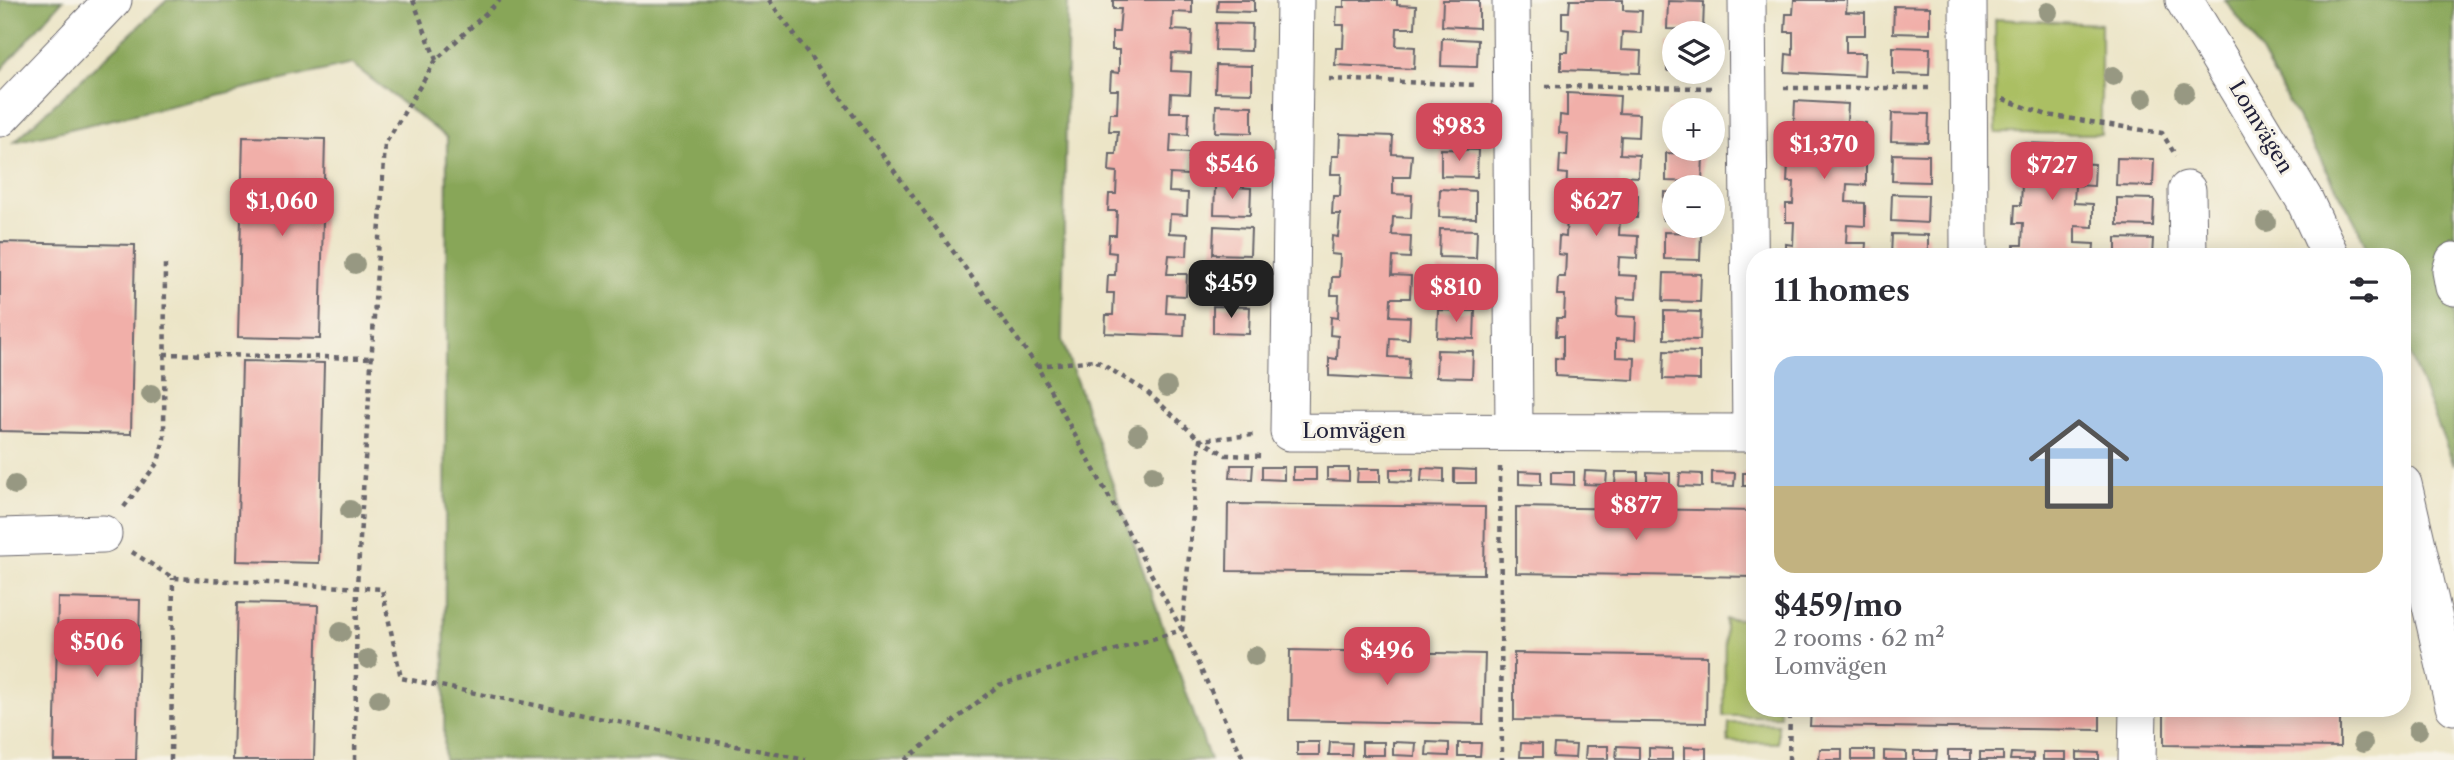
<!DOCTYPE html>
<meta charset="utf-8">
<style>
body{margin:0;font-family:"Libre Caslon Text",serif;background:#f7f7f7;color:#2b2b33;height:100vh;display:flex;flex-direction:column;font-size:26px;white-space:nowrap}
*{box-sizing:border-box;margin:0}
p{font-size:23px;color:#7c7c81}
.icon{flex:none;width:38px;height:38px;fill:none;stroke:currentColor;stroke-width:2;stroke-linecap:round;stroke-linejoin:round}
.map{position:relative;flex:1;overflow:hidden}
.side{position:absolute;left:1746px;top:248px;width:665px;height:469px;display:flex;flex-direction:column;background:#fff;border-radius:28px;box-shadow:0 4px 18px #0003}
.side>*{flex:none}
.tools{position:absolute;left:1662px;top:21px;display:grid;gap:14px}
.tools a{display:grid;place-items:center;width:63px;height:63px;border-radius:50%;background:#fff;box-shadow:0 4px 18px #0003;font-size:35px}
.price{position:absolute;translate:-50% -60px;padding:0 16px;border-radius:14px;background:#d1495b;color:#fff;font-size:23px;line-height:46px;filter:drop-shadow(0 2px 4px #0008)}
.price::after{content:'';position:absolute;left:50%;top:42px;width:21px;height:16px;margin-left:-10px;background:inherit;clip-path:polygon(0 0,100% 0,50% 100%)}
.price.current{background:#222;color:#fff}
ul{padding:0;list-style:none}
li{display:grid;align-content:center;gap:14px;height:371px;padding:0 28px}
li span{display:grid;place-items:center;height:217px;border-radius:21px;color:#555}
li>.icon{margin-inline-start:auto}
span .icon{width:126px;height:126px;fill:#fffc;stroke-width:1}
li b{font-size:30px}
h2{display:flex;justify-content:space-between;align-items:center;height:84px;padding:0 28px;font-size:30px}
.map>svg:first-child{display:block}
.green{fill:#abbf63;stroke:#66704f;stroke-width:2}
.forest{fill:#88a659;stroke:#55644a;stroke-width:2}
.building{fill:#f1afa9}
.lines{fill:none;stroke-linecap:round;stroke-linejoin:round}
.street-casing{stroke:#69666c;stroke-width:39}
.path{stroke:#69666c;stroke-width:4.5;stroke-dasharray:5 5;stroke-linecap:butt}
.street{stroke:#fff;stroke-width:37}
.tree{fill:#979882}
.labels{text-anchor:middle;stroke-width:6;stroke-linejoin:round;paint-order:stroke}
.street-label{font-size:21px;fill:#22223b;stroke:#f7f3e8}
</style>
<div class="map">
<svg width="2454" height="760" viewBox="0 0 2454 760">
<rect width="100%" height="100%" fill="#f7f3e8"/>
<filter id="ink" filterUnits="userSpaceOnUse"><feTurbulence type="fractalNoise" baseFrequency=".0143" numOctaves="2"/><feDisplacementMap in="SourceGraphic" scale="14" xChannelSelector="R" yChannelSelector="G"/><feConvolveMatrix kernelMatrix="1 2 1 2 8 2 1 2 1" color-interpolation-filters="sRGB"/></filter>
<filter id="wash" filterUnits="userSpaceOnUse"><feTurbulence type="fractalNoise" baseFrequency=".00686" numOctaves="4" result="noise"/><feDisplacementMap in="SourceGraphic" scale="28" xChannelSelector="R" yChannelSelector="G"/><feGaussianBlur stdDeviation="1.57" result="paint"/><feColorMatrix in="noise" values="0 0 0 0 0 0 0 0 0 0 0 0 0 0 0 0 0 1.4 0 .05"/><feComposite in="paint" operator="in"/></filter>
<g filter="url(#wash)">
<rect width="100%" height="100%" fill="#ece5c7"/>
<path class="green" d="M1995 19 2101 24V134L1996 133Z
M1725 619H1755V709H1780V716H1724Z
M1729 723 1778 724V743L1728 742Z"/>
<path class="forest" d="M0 0H63L0 71Z
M167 0H1068L1062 340 1210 760H444L447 138 352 64 14 142Z
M2225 0H2454V465L2403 338V257H2370L2357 225 2253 38Z"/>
<g id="blocks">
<path class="building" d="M1113 0H1192V13L1173 12 1172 30 1192 31 1191 54 1172 53 1171 71 1191 72 1190 94 1171 93 1170 112H1189L1188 135 1171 134 1170 152 1189 153 1188 175 1170 174 1169 192 1188 193 1187 215 1170 214 1169 233 1188 234 1187 256 1169 255 1167 274H1187L1186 296 1167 295 1166 313 1185 314 1184 336 1105 333 1106 315H1113L1114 293H1107L1108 275H1115L1116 253 1108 252 1109 235H1116L1117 211H1108L1109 194H1116L1117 172 1109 171 1110 154H1116L1118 131H1109L1110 113H1117L1118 90H1110L1111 72 1119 73V50H1112V32H1119L1121 9H1113Z
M1218 0H1254V12L1217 11Z
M1344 0H1397V5L1416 6 1415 28H1397L1396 46 1415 47 1414 69 1335 65 1336 48H1343L1344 25H1336L1337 7H1344Z
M1443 0H1479V28L1442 26Z
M1570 0H1623V10L1642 11 1641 33 1622 32 1621 50 1641 51 1640 73 1561 70V52H1568L1569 30 1562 29V12H1569Z
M1794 0H1847L1846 12 1865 13V35H1846V53H1865L1864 76 1785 72 1786 54 1793 55V32H1785L1786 14H1793Z
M1668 1 1704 2 1703 30 1667 29Z
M1894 6 1930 7V34L1893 33Z
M1216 23 1252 24 1251 51 1215 50Z
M1442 38 1478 40 1477 67 1441 66Z
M1668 43H1675V71H1667Z
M1893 47 1930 48 1929 75 1893 74Z
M1216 65 1252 66V93L1215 92Z
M1567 93 1620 96 1619 113 1639 114 1638 137 1621 136 1620 154 1639 155 1638 177 1620 176 1619 194 1638 195 1637 218 1620 217 1619 235 1638 236 1637 258 1619 257 1618 275 1637 276 1636 299 1618 298 1617 316 1636 317 1635 340 1616 339V357L1635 358 1634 380 1555 376V358L1563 359V336H1556L1557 318H1564L1565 295H1557L1558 277H1565L1566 255 1558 254 1559 236 1566 237 1567 214H1558L1559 196H1566L1567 174 1559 173 1560 155 1567 156 1568 134 1559 133 1560 115 1567 116Z
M1795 101 1848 104 1847 122 1866 123 1865 145 1848 144 1847 162 1866 163V185L1847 184 1846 202 1865 203V226L1847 225 1846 243H1866L1865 257H1786V244L1793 245 1794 222H1786V204H1793L1794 182H1787L1788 163 1794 164 1795 142 1786 141 1787 123H1794Z
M1216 105 1252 106V133L1215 132Z
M1668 110H1675V137H1667Z
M1892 113 1929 114 1928 142 1891 141Z
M1340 134 1393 136 1392 154 1412 155 1410 177H1393V194L1412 195 1411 218 1393 217 1392 235 1411 236 1410 258 1393 257 1392 275 1411 276 1410 298H1391L1390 316 1410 317 1409 339 1390 338 1389 357 1409 358 1408 380 1329 376V358L1337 359 1338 336 1330 335 1331 317 1338 318 1339 295H1331L1332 277H1339L1340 255 1331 254 1332 236 1338 237 1340 214H1332L1333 196H1340L1341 174H1331L1332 156H1339Z
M243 137 325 139 320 339 238 337Z
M2023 143 2076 145 2075 163 2095 164 2094 186 2075 185 2074 203 2093 204V227L2075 226V243L2094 244 2093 257H2014V245H2022L2023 223H2014L2015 205H2021L2022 183 2015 182 2016 164 2022 165Z
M1216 145 1252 146 1251 174 1215 172Z
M1441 149 1478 150 1477 177 1441 176Z
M1666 153 1703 154 1702 182 1666 181Z
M1893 154 1929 155V182L1892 181Z
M2117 158 2154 159 2153 186 2116 185Z
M1215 186 1251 188 1250 215 1214 214Z
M1440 189 1476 191V218L1439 217Z
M1664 192 1675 193V220H1663Z
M1892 194 1928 195 1927 223 1891 221Z
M2117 198 2154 199 2153 226 2117 225Z
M1214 226 1251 228 1250 255 1213 254Z
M1440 229 1477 230 1476 258 1439 257Z
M1664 232 1701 233 1700 260 1664 259Z
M1892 234 1928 235V257H1891Z
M2116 238 2153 239 2152 257H2116Z
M0 242 135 245 131 434 0 431Z
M1213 265 1250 266 1249 294 1213 292Z
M1438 269 1475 270 1474 298 1437 297Z
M1664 273 1701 274 1700 302 1663 301Z
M1213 306 1250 307 1249 334 1213 333Z
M1438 310 1475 311 1474 339 1437 337Z
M1664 311 1701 312 1700 340 1664 339Z
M1437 350 1473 351 1472 378 1436 377Z
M1664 351 1700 352V380L1663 379Z
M242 361 324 363 319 563 237 561Z
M1231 465H1253L1252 479 1230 478Z
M1262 467H1284V480L1262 479Z
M1293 467H1316V480H1293Z
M1327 468H1349V481L1327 480Z
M1422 468 1444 469V482L1421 481Z
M1358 469H1380V482H1357Z
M1390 469H1413L1412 482 1390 481Z
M1454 469 1476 470V483H1454Z
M1519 471 1541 472V485L1519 484Z
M1585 471 1607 472 1606 485 1584 484Z
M1551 472H1574V485L1551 484Z
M1616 472H1638V485H1615Z
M1647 472 1670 473V486L1647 485Z
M1712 472 1735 473 1734 486 1712 485Z
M1680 473 1702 474V487L1679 486Z
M1743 473H1755V486H1743Z
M1228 504 1485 507 1484 574 1227 571Z
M1516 507 1755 511V577L1516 573Z
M58 598 140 600 136 760H54Z
M237 603 318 605 314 760H233Z
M1290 650 1485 654 1483 724 1289 720Z
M1514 653 1707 656 1706 723 1514 720Z
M1811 709H2100V730L1810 726Z
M2164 709H2340V747L2164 745Z
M1297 742H1319V755H1297Z
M1330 742 1352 743 1351 755H1329Z
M1362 742H1384V755H1362Z
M1393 742 1416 743 1415 756 1393 755Z
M1427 742 1449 743V756L1426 755Z
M1458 743H1481L1480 756H1458Z
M1521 743 1542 744V757H1520Z
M1554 744 1576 745 1575 758 1553 757Z
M1586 746H1608V759H1585Z
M1617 746 1639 747V760L1616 759Z
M1684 747 1706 748V760H1684Z
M1649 748 1672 749V760H1649Z
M1820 749H1842V760H1819Z
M1852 750H1874V760H1852Z
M1948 750H1971V760H1948Z
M1884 751 1906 752V760H1884Z
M1914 751H1937L1936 760H1914Z
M1980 752H2003V760H1980Z
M2043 752H2066V760H2043Z
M2077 752 2099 753V760H2077Z
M2011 753 2033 754V760H2010Z"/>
</g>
</g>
<g filter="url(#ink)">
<use href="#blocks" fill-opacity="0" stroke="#69666c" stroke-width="2"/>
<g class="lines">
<defs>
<path id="street" d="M1295 0 1289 432 1755 433
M1511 0 1514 431
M1747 0 1751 433
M1968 0 1969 257
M2184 0 2304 199 2331 257
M0 118 113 0
M2187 190 2188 257
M2454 261 2451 271 2454 287
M2403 484 2454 706
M0 537 103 534
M2137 760 2138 709"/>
</defs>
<use href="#street" class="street-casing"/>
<path class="path" d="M413 0 436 60
M769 0 1037 366 1182 630 1244 760
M1329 79 1478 85
M1546 86 1712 88
M1784 88H1933
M2003 99 2047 115 2162 133 2176 156
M164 354 371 358
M1037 366 1095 360 1146 391 1200 440 1226 455 1263 456
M1500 467 1502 760
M124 507 158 462 164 439 165 261
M132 552 173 578 382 589 401 678 806 760
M171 760 173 578
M355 760 357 586 385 144 436 60 500 0
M905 760 999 685 1182 630 1200 440 1253 435
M1789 760 1790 709"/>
<use href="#street" class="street"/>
</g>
<g class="tree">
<circle cx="2048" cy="12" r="10"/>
<circle cx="2113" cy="76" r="10"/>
<circle cx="2185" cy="93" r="10"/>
<circle cx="2143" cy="98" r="10"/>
<circle cx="1431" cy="130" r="10"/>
<circle cx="2266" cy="222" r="10"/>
<circle cx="355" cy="264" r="10"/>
<circle cx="1167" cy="387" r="10"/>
<circle cx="151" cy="394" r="10"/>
<circle cx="1138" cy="434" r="10"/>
<circle cx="1153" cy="475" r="10"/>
<circle cx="15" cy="485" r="10"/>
<circle cx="350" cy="510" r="10"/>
<circle cx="341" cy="632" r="10"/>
<circle cx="1255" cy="656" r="10"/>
<circle cx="368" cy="659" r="10"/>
<circle cx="379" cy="699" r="10"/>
<circle cx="2418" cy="730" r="10"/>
<circle cx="2363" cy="743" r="10"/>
</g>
</g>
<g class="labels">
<g class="street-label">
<text transform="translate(2261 127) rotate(59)" y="7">Lomvägen</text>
<text x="1354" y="438">Lomvägen</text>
</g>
</g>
</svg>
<div class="tools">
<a><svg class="icon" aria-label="layers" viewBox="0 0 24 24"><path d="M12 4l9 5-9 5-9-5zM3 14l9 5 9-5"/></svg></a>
<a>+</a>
<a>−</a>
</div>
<b class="price" style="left:1459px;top:163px">$983</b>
<b class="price" style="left:1824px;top:181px">$1,370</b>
<b class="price" style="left:1232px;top:201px">$546</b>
<b class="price" style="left:2052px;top:202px">$727</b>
<b class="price" style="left:282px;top:238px">$1,060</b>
<b class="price" style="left:1596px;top:238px">$627</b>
<b class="price current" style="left:1231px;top:320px">$459</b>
<b class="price" style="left:1456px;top:324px">$810</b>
<b class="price" style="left:1636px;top:542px">$877</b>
<b class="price" style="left:97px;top:679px">$506</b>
<b class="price" style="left:1387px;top:687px">$496</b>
<section class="side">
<h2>11 homes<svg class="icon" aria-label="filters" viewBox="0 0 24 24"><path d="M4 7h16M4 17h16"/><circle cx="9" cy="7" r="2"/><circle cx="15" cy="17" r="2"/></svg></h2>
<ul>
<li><span style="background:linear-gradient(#a9c7e8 60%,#c2b280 0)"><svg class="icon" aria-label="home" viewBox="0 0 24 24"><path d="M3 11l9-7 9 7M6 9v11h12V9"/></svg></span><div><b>$459/mo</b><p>2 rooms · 62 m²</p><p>Lomvägen</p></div></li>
</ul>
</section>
</div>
